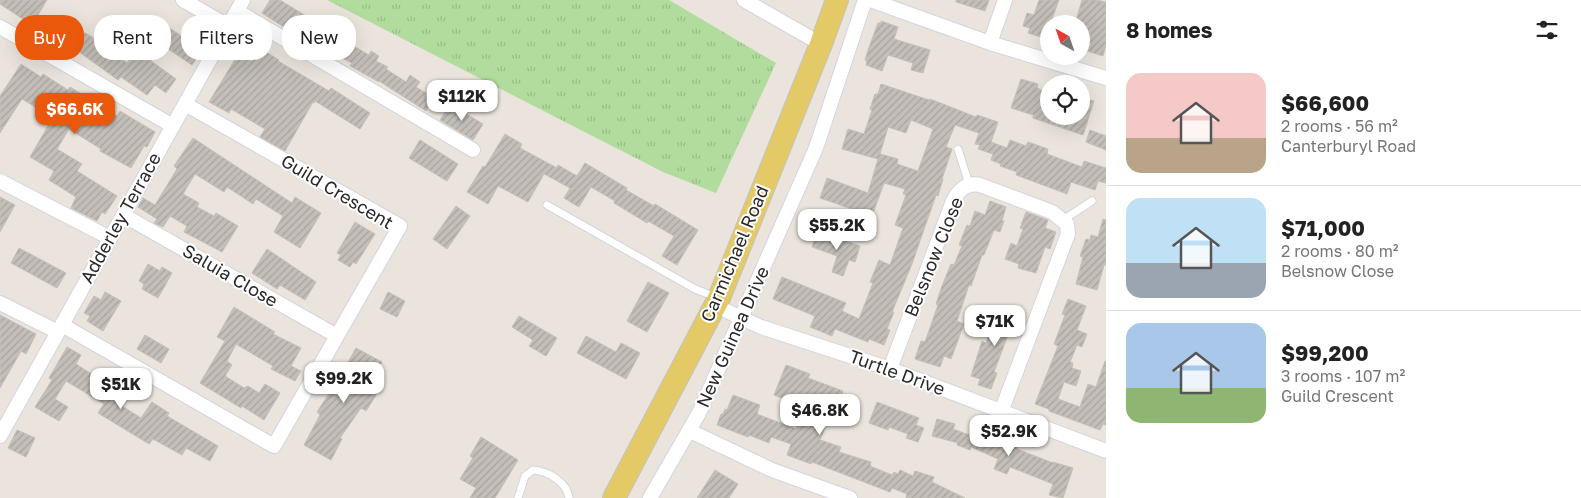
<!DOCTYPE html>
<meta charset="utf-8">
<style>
body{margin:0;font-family:"Golos Text",sans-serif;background:#f6f6f6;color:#222;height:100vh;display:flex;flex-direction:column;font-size:19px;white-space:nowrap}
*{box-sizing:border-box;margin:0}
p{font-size:16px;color:#767676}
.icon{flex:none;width:28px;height:28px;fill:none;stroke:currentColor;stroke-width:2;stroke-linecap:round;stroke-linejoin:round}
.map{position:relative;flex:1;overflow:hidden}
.side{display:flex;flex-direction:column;background:#fff;width:475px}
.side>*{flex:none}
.top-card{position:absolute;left:15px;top:15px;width:475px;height:45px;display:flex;gap:10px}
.needle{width:32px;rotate:320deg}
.tools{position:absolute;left:1040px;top:15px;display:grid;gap:10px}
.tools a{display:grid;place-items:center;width:50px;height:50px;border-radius:50%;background:#fff;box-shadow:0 5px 20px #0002;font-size:25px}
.price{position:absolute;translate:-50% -42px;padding:0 11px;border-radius:10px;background:#fff;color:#222;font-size:16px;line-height:32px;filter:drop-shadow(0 1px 2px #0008)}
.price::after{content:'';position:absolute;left:50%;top:30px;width:15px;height:11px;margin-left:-8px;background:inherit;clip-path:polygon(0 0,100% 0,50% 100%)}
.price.on{background:#ea580c;color:#fff}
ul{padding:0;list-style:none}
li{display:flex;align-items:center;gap:15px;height:125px;padding:0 20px}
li+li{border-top:1px solid #e0e0e0}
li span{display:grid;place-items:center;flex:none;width:140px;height:100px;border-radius:15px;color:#555}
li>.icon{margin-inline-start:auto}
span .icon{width:60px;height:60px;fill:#fffc;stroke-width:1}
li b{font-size:21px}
h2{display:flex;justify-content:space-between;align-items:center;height:60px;padding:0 20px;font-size:21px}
.pill{padding:0 18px;border-radius:20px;background:#fff;box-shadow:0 5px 20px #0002;font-size:18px;line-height:45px}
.pill.on{background:#ea580c;color:#fff}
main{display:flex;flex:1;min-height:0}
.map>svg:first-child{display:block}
.park{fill:url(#park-tufts)}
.building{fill:url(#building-hatch);stroke:#c5c0b6;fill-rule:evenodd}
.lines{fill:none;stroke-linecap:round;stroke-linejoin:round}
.service-casing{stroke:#d2d4e1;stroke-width:9}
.minor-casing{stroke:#d2d4e1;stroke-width:16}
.primary-casing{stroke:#c3c3c3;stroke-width:24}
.service{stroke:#fff;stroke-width:7}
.minor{stroke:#fff;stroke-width:14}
.primary{stroke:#e4ca67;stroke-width:22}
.labels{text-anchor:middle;stroke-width:4;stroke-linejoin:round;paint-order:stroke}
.street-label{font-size:18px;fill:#292929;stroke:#fff}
</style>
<main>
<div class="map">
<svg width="1106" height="498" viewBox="0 0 1106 498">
<defs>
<pattern id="park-tufts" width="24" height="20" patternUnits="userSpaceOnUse" patternTransform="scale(1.25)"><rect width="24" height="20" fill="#b1dc9d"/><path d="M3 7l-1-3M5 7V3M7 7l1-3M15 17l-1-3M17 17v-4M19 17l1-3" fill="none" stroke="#98bd87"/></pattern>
<pattern id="building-hatch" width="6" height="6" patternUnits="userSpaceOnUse" patternTransform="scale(1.25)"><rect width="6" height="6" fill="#c3beb8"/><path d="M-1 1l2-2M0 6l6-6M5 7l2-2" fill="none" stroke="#a8a39e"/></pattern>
</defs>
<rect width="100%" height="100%" fill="#eae4dc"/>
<path class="park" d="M327 0H669L776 63 716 193 663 172Z"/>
<path class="building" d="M0 0H47L32 25 0 4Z
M270 0H280L306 16 305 18 369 55 371 51 379 56 376 61 388 67 386 69 406 82 410 75 420 82 416 87 434 98 426 111 379 81V82L350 66 352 63 295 34 262 13Z
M956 0H989L985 11 956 2Z
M1039 0H1059L1050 24H1049V35L1046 34 1044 38 1028 33 1030 28 1023 26 1027 13 1034 15Z
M1082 0H1096L1106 2V45L1103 56 1081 49V24H1075Z
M59 17 92 37 127 63 136 50 176 79 166 93 155 85 147 95 121 77 118 80 71 46 65 54 43 41Z
M881 21 898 27 894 39 930 50 923 73 911 70 913 63 888 55 882 71 866 65 867 61 865 60 868 50 878 23H881Z
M162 23 202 50 192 65 152 38Z
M247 40 279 60 278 61 329 91 331 88 370 113 360 129 315 101 314 103 313 102 285 151 260 137 265 129 231 109 229 113 209 102Z
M21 64 41 77 43 74 68 90 70 87 117 116 120 111 155 132 147 147 144 146 131 168 100 151 101 149 69 129 57 149 82 164 77 171 117 196 105 214 102 212 97 221 71 208 76 197 49 180 54 171 30 157 52 119V117L22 99 0 133V96Z
M1021 79 1038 84 1037 88 1049 93V104L1044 116H1081V97L1094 101 1083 135 1033 118V116H1036L1011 108Z
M881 84 929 100 930 99 976 117 977 115 998 122 991 142 1007 148 1010 140 1026 146 1028 142 1048 149 1047 154 1082 167 1084 161 1106 168V183L1098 181 1095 190 1071 182 1067 194 1016 175 1017 172 1000 166 1001 164 991 160 993 154 978 149 980 145 975 144 979 133 955 125 946 147 952 149 942 179H943L938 196 936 195 912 264 892 312H894L887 329 890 330 884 345 869 339 868 342 835 329 832 336 810 327 815 316 773 299 782 277 846 303 842 311 859 319 873 283 870 282 879 260 890 265 903 228 895 225 906 195 903 194 905 189 884 183 872 216 820 198 827 178 868 193 878 159 842 149 848 129 864 134 872 110 870 109 875 94H878ZM911 120 933 129 918 171 897 164 898 159 880 154 888 127 906 133Z
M450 104 483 124 473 140 440 120Z
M1090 130 1106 136V150L1086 142Z
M505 134 522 144 520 148 557 168 558 165 577 176 585 163 627 188 626 190 654 206 655 204 698 230 677 265 662 256 674 236 648 221 647 223 614 203 615 201 591 187 579 207 564 198 570 188 544 174 528 202 498 186 488 204 467 192 483 166 485 167Z
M193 138 292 203 295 197 321 213 300 248 274 232 283 216 256 199 253 204 227 187 224 192 195 174 183 194 199 203 197 207 214 216 216 213 238 226 222 252 184 232 187 226 170 216 163 227 154 223 157 219 138 207 143 198 155 205 177 169 174 166Z
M420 140 458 164 447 181 409 158Z
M0 197 15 205 0 232Z
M990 201 1006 207 1002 221H1004L1000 232 994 230 984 255H982L971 286 969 285 957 321 964 324 951 359 944 356 940 367 915 359 921 341 925 342 938 305 936 304 942 286 951 264 954 265 962 246 959 245 967 225 970 226 975 211 985 215Z
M456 206 470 216 447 249 433 239Z
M1026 212 1048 220 1045 228 1056 232 1050 249 1045 247 1036 273 1018 268 1019 264 1005 259 1011 243 1017 246 1023 229 1020 228Z
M1103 219 1106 220V265H1104L1097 290 1076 284 1083 257 1080 256 1086 239 1090 240 1091 235 1098 237Z
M355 222 375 234 356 264 353 262 350 267 338 260 341 255 337 253Z
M817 231 860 246 855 262 849 260 843 276 832 272 837 256 812 247Z
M19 248 66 273 57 288 11 263Z
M267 249 316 282 305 300 280 285 277 289 252 273Z
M148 264 160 271 162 267 172 273 158 298 142 289 144 284 139 281Z
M648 282 669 293 647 332 627 321Z
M105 292 121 301 103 331 87 321 90 316 84 313 94 296 101 300Z
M388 292 405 301 397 317 380 309Z
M1068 299 1086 306 1077 330 1087 334 1082 347 1077 345 1070 362 1073 363 1072 368 1081 371 1076 386 1064 382 1058 399 1080 407 1088 384 1096 387 1105 361 1106 362V425L1103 424 1100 430 1049 411V409L1035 404 1058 346 1054 344 1065 315 1062 314Z
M234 307 275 332 273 334 301 348 291 366 301 371 295 381 271 369 273 366 236 344 227 361 232 365 225 376 244 388 248 386 259 393 265 384 280 393 264 420 242 406 241 408 200 383 225 341 217 337Z
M1001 309 1023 317 1016 337 1008 335 994 372 997 373 991 389 978 385 980 379 971 376 982 341 986 343 994 320H997Z
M0 315 36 334 26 354 21 351 0 388Z
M519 316 557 338 546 356 529 346 533 340 512 327Z
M145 335 169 349 161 363 137 349Z
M586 336 616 352 621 343 640 353 626 379 577 353Z
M67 347 81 355 76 364 127 397 122 406 141 418 152 402 169 413 167 416 218 446 210 461 186 448 182 455 153 439 149 444 98 413 104 404 66 381 55 399 68 407 59 421 35 407 52 380 49 378Z
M356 348 382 362 367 389 376 395 366 411 361 408 340 438 342 439 331 460 304 445 320 415 317 412 332 389H331L342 373Z
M786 365 810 374 808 378 843 391 832 420 828 419 820 440 841 447 839 452 871 462 870 466 892 475 894 472 898 474 900 470 913 476 915 471 934 477 932 482 965 498H906L907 494 892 488 890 492 812 462 811 464 787 455 791 444 771 437 769 443 749 435 748 437 717 425 721 414H723L725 409 727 410 733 395 760 405 757 414 796 429 805 407 774 395Z
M877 402 919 418 916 425 924 428 918 442 906 438 908 434 889 427 888 430 869 423Z
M937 419 955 424 953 429 969 435 971 430 988 437 987 439 1006 447 1009 440 1019 444 1017 449 1053 463V462L1073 468 1063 498 1049 495 1053 484 1010 467 1007 474 994 469 998 459 971 447 970 450 957 445 958 443 932 436Z
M17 430 35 438 26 457 8 448Z
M481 437 518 460 495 498H470L476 488 460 479 473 458 470 456Z
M715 470 738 484 729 498H697Z"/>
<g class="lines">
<defs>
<path id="service" d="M958 149 969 184
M547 205 695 289 716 297
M1063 220 1092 201
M518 498 525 476 533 470C548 471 567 482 569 498"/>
<path id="minor" d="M183 0 228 26
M744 0 821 44
M870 0 990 43 1106 78
M237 11 473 150
M0 27 173 126
M990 43 1005 0
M0 181 110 238
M123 215 337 336
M0 303 58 332
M716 306 761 327 890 369 1106 451
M62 325 274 446 400 226 185 104
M890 369 953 201C959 190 967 182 980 185L1052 212 1067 224 1068 234 1001 412
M690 431 772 470 850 498
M0 436 243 0
M650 498 699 413 816 148 865 0"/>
<path id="primary" d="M614 498 719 298 821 44 837 0"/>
</defs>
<use href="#service" class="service-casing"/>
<use href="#minor" class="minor-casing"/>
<use href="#primary" class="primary-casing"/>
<use href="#service" class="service"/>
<use href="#minor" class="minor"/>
<use href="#primary" class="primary"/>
</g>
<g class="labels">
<g class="street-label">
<text transform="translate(337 192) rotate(31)" y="6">Guild Crescent</text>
<text transform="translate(121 218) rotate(-61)" y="6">Adderley Terrace</text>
<text transform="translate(735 254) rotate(-67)" y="6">Carmichael Road</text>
<text transform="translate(934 257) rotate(-68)" y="6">Belsnow Close</text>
<text transform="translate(230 276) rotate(30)" y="6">Saluia Close</text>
<text transform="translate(733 337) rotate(-66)" y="6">New Guinea Drive</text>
<text transform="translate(897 373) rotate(20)" y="6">Turtle Drive</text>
</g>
</g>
</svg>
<div class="tools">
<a><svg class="needle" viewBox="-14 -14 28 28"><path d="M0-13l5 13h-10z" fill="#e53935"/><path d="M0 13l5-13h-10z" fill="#767676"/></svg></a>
<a><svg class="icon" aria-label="locate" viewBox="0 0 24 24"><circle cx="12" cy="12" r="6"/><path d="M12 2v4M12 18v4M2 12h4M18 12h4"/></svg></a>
</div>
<b class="price" style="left:462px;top:122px">$112K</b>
<b class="price on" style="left:75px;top:135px">$66.6K</b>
<b class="price" style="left:837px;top:251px">$55.2K</b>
<b class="price" style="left:995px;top:347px">$71K</b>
<b class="price" style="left:344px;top:404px">$99.2K</b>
<b class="price" style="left:121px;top:410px">$51K</b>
<b class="price" style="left:820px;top:436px">$46.8K</b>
<b class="price" style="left:1009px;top:457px">$52.9K</b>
<div class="top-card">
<a class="pill on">Buy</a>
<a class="pill">Rent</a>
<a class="pill">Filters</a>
<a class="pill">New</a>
</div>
</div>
<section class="side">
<h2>8 homes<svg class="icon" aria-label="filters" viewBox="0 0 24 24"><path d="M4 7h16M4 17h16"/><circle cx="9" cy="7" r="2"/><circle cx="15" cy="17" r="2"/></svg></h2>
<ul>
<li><span style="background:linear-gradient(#f6c9c9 65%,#b9a48a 0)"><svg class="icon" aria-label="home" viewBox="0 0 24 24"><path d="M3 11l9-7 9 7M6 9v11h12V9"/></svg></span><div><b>$66,600</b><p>2 rooms · 56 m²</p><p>Canterburyl Road</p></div></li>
<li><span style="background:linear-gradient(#bfe0f5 65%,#9aa5b1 0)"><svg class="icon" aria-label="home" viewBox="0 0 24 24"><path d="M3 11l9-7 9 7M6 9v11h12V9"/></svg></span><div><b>$71,000</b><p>2 rooms · 80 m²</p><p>Belsnow Close</p></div></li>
<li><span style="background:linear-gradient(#a9c7e8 65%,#8fb573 0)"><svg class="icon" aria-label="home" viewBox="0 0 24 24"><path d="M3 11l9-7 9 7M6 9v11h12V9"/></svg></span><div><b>$99,200</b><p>3 rooms · 107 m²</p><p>Guild Crescent</p></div></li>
</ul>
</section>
</main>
